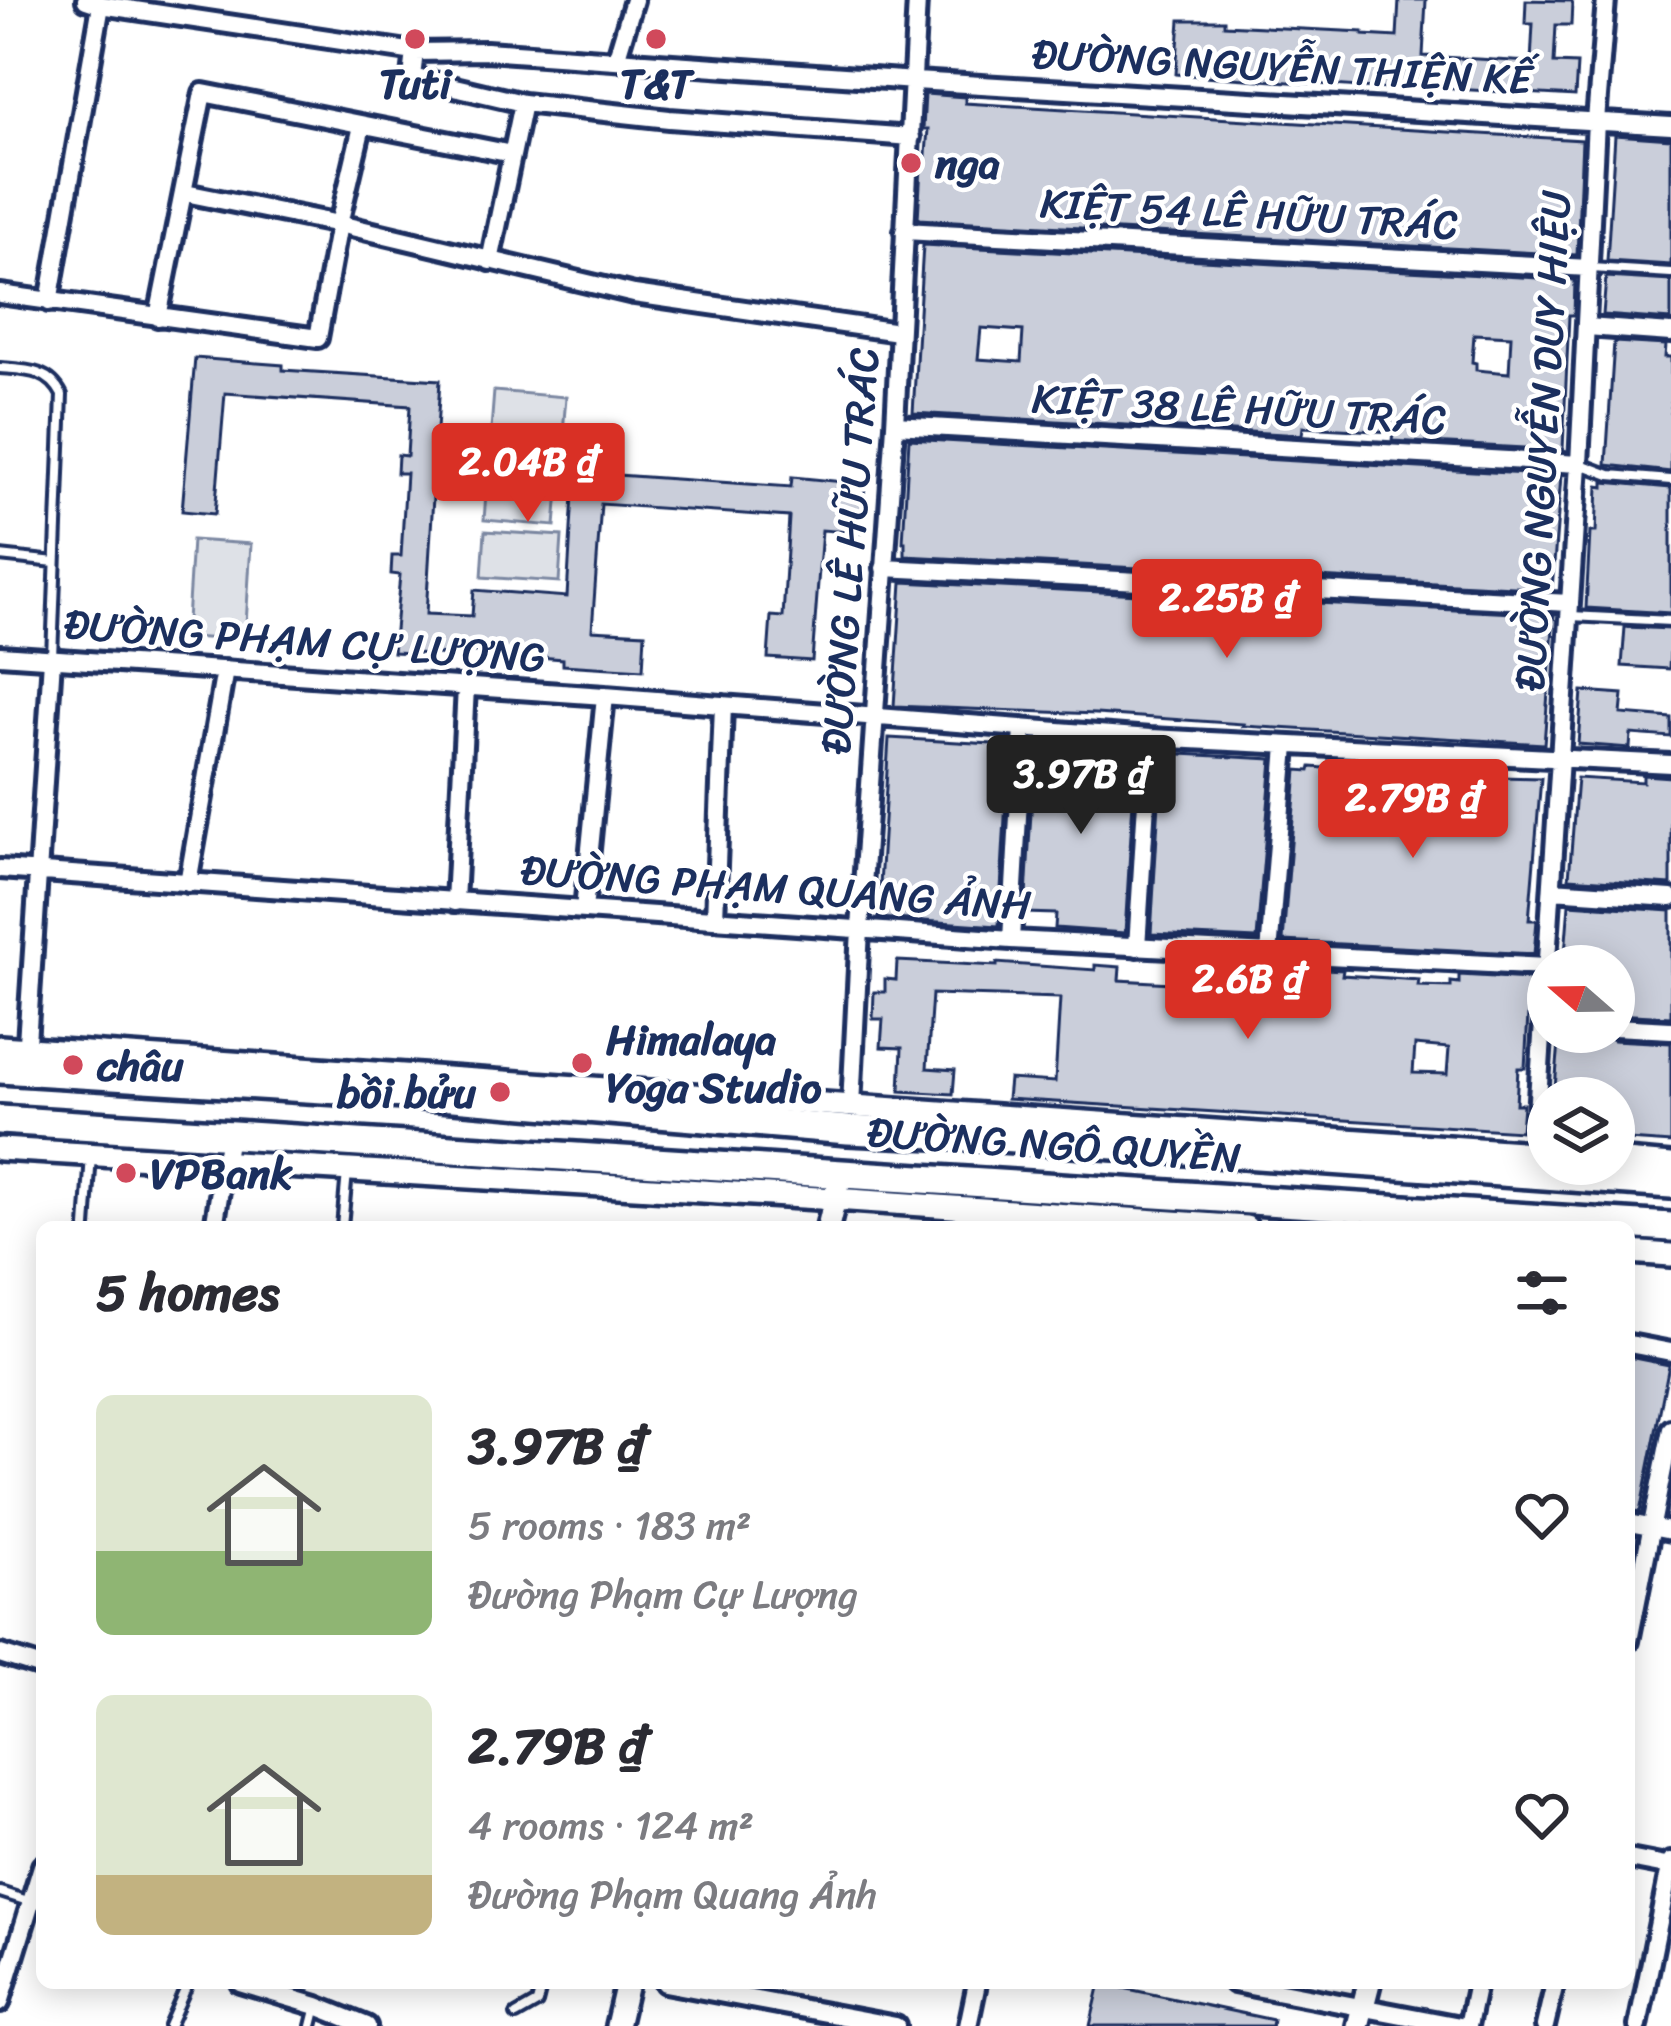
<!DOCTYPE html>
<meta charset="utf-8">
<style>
body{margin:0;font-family:Sriracha,sans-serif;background:#f7f7f7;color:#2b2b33;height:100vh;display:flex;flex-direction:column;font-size:45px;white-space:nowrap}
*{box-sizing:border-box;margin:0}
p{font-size:39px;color:#7c7c81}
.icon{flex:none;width:66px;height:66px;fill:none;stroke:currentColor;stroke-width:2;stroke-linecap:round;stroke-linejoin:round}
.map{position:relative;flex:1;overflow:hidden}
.panel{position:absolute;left:36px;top:1221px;width:1599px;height:768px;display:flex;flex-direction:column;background:#fff;border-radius:18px;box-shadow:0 6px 30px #0003}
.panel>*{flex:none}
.needle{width:78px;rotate:290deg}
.fabs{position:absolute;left:1527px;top:945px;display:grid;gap:24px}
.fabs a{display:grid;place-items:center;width:108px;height:108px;border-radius:50%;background:#fff;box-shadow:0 6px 30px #0003;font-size:60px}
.price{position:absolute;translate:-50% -102px;padding:0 27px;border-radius:12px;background:#d93025;color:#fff;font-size:39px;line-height:78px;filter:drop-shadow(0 3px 6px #0008)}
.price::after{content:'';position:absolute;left:50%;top:72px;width:36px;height:27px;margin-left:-18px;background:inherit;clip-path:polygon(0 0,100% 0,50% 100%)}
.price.current{background:#222;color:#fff}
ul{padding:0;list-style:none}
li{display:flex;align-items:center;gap:36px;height:300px;padding:0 60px}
li span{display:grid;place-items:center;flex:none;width:336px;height:240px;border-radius:18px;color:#555}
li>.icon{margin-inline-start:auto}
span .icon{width:144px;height:144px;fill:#fffc;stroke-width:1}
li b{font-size:51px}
h2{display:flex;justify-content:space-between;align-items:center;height:144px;padding:0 60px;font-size:51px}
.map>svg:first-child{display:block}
.green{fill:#dee1e7;stroke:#7c88a2;stroke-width:3}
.building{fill:#caceda;stroke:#1b2f5e;stroke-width:3;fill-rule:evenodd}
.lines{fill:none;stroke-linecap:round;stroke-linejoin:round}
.service-casing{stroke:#1b2f5e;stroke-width:16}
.minor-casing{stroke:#1b2f5e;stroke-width:26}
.tertiary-casing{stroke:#1b2f5e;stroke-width:30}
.trunk-casing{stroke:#1b2f5e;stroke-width:36}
.service{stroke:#fff;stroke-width:8}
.minor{stroke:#fff;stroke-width:16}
.tertiary{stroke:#fff;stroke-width:21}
.trunk{stroke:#fff;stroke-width:27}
.poi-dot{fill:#d1495b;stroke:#fff;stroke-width:4.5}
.labels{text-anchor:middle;stroke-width:9;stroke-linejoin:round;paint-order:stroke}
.street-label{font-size:42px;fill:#1b2f5e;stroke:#fff}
.poi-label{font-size:42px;font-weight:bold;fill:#1b2f5e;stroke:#fff;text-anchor:start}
</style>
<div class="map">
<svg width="1671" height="2026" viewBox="0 0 1671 2026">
<rect width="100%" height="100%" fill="#fff"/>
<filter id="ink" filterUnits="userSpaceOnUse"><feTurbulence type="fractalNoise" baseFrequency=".00833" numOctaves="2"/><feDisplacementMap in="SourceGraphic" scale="24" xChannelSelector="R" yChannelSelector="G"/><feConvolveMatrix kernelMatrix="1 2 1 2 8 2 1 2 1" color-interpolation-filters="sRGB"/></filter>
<g filter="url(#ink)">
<path class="green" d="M494 391 566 397 555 526 484 520Z
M485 531 562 536 559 582 482 577Z
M192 540 251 544 245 640 186 637Z"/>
<path class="building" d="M1399 0H1426L1423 56 1531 62 1533 24H1525L1526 0 1572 1 1571 25H1556L1554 63 1577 64 1575 96 1388 85V89L1176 74 1180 20H1224V25L1363 32V35L1397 37Z
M925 94 965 97V103L1582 140 1577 255 918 219 921 167H925L928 129H923Z
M1615 135 1671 139V265L1607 261Z
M923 245 1575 280 1574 315H1569L1563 450 1392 441 1393 432 1303 427 1302 435 913 413ZM981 328 1023 331 1021 362 978 359ZM1474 334 1511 336 1509 373 1476 370V363L1472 362Z
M1606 277 1671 281V320L1603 315Z
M1614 342 1666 345 1665 357H1671V472L1606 465Z
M195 358 283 365V370L440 380 426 614 472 616 474 590 567 597 577 426 607 428 603 474 791 487 792 477 865 484 861 533 822 530 812 661 768 658 771 616 783 617 789 517 601 504 592 630 645 633 643 670 563 665V659L453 650V655L393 652 400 575 391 574 392 556H401L406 473H397L398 455 407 456 410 406 225 393 215 514 182 511Z
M909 439 1561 476 1552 589 905 556V542H903Z
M1604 482 1671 488V613L1586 608 1590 532H1596L1598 486 1604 487Z
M902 582 1554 615 1544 744 1243 726 1244 724 1096 714 894 706Z
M1625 627 1671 629 1669 669 1622 666Z
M1582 691 1623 694 1621 714 1671 718V737L1631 734 1630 748 1578 744Z
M889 738 1009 745 999 926 878 918Z
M1035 745 1136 751 1125 933 1055 928 1056 914 1025 913Z
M1162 753 1272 759 1257 939 1151 934Z
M1311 767 1420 775 1541 778 1529 920H1537L1534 954 1283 941 1297 770 1310 771Z
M1643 775 1671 777V885L1569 878 1577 778 1643 782Z
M1569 904 1671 911V1017L1614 1014V966H1564Z
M897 961 997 966V963L1095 970V965L1120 967 1119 980 1242 987 1243 970 1287 972 1288 967 1343 970 1342 975 1419 980 1418 986 1451 987V982L1459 983V975L1530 979 1525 1068H1518L1516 1104H1523L1521 1131 1007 1099 1009 1079 1055 1082 1060 998 932 994 927 1068 955 1070 953 1094 900 1091 902 1048 881 1047 883 1019H873L874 992H885V979L896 980ZM1415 1045 1449 1048 1447 1074 1413 1073Z
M1560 1032 1603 1034 1613 1040 1671 1043V1143L1614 1139V1098H1554Z
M1629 1357 1669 1365 1640 1512 1629 1510Z
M1100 1983 1273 2020 1272 2026H1090Z"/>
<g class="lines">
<defs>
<path id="service" d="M1591 268 1671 273
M0 368C26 370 49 369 62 395L52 657
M1581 464 1610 475 1671 480
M0 556 55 562
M1571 616 1671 621
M86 1227 91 1155
M342 1227 347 1172
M0 1892 31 1902
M516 2015 537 2003 542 1983
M169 2026 188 1983
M312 2026 317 2006"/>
<path id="minor" d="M86 0 101 5 415 52 486 51 915 81 1671 126
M415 52 412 77 523 103 669 119 911 137
M616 60 634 0
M185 193 339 224 634 294 898 332
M904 231 1589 268
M490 261 523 103
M0 294 318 338 339 224 362 126
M49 302 101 5
M158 317 203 93 512 154
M1587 327 1671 333
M895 425 1579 464
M884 568 1570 603
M0 655 605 696 1150 738 1671 764
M0 869 1011 940 1547 967
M188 883 225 670
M1552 890 1671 898
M455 902 466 687
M584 910 605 696
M715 919 723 705
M1011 940 1023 728
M1137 947 1150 738
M1269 954 1286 746
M1614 1027 1671 1030
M26 1058 52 659
M851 1106 860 929 895 425 917 0
M1534 1161 1579 464 1596 121 1606 0
M214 1227 229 1135
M1629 1344 1671 1352
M1629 1523 1671 1531
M1629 1641 1671 1429
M0 1654 42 1667
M1629 1859 1671 1867
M240 1983 317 2006 367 2026
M665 1983 896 2026
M1234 1983 1460 2026
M0 2003 42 1866
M968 2026 977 1983
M1468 2026 1477 1983
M1545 2026 1555 1983
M1638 2026 1671 1862"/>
<path id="tertiary" d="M0 1047 1548 1154
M0 1149 835 1199 1246 1227
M1614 1160 1671 1165
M828 1227 837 1190
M1629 1252 1671 1255
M617 2026 627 1983
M1358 2026 1369 1983"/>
<path id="trunk" d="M0 1069 453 1097 848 1130 1000 1137 1671 1184
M0 1120 1671 1227"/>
</defs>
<use href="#service" class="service-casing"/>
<use href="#minor" class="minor-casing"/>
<use href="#tertiary" class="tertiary-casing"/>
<use href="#trunk" class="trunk-casing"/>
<use href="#service" class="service"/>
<use href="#minor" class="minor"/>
<use href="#tertiary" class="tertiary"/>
<use href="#trunk" class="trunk"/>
</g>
</g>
<g class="poi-dot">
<circle cx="415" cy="39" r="12"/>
<circle cx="656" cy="39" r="12"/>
<circle cx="911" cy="163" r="12"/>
<circle cx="582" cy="1063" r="12"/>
<circle cx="73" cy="1065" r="12"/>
<circle cx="500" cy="1092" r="12"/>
<circle cx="126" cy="1173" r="12"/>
</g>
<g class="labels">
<g class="street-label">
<text transform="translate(1282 66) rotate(3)" y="15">ĐƯỜNG NGUYỄN THIỆN KẾ</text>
<text transform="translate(1249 213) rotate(3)" y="15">KIỆT 54 LÊ HỮU TRÁC</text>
<text transform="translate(1239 408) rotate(3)" y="15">KIỆT 38 LÊ HỮU TRÁC</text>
<text transform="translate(1542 441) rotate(-87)" y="15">ĐƯỜNG NGUYỄN DUY HIỆU</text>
<text transform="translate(849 551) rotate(-86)" y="15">ĐƯỜNG LÊ HỮU TRÁC</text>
<text transform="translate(305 640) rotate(4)" y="15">ĐƯỜNG PHẠM CỰ LƯỢNG</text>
<text transform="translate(776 887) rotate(4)" y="15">ĐƯỜNG PHẠM QUANG ẢNH</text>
<text transform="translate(1054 1144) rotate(4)" y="15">ĐƯỜNG NGÔ QUYỀN</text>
</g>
<g class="poi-label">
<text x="415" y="98" text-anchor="middle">Tuti</text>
<text x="656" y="98" text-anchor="middle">T&amp;T</text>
<text x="935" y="178">nga</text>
<text x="606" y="1054">Himalaya<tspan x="606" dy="48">Yoga Studio</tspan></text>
<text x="97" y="1080">châu</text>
<text x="476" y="1107" text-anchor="end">bồi bửu</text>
<text x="150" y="1188">VPBank</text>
</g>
</g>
</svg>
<div class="fabs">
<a><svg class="needle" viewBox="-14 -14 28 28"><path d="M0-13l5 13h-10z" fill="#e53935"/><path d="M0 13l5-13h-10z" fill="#7c7c81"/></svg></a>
<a><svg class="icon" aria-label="layers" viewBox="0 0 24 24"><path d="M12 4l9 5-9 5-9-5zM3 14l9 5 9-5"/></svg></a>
</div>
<b class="price" style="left:528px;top:525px">2.04B ₫</b>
<b class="price" style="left:1227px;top:661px">2.25B ₫</b>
<b class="price current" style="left:1081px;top:837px">3.97B ₫</b>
<b class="price" style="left:1413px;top:861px">2.79B ₫</b>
<b class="price" style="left:1248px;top:1042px">2.6B ₫</b>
<section class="panel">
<h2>5 homes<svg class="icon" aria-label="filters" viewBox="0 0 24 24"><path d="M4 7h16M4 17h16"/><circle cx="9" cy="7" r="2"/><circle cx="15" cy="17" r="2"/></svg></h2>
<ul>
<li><span style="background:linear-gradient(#dfe7d0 65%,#8fb573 0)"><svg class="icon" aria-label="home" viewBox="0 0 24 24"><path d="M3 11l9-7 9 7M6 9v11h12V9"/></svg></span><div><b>3.97B ₫</b><p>5 rooms · 183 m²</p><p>Đường Phạm Cự Lượng</p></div><svg class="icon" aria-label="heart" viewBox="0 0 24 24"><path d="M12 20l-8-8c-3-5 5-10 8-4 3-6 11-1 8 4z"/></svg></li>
<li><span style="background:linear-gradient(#dfe7d0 75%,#c2b280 0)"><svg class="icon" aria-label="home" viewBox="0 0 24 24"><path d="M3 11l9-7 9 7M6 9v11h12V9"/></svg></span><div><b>2.79B ₫</b><p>4 rooms · 124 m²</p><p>Đường Phạm Quang Ảnh</p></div><svg class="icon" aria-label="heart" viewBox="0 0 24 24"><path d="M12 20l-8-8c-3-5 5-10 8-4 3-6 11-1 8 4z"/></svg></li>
</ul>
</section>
</div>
